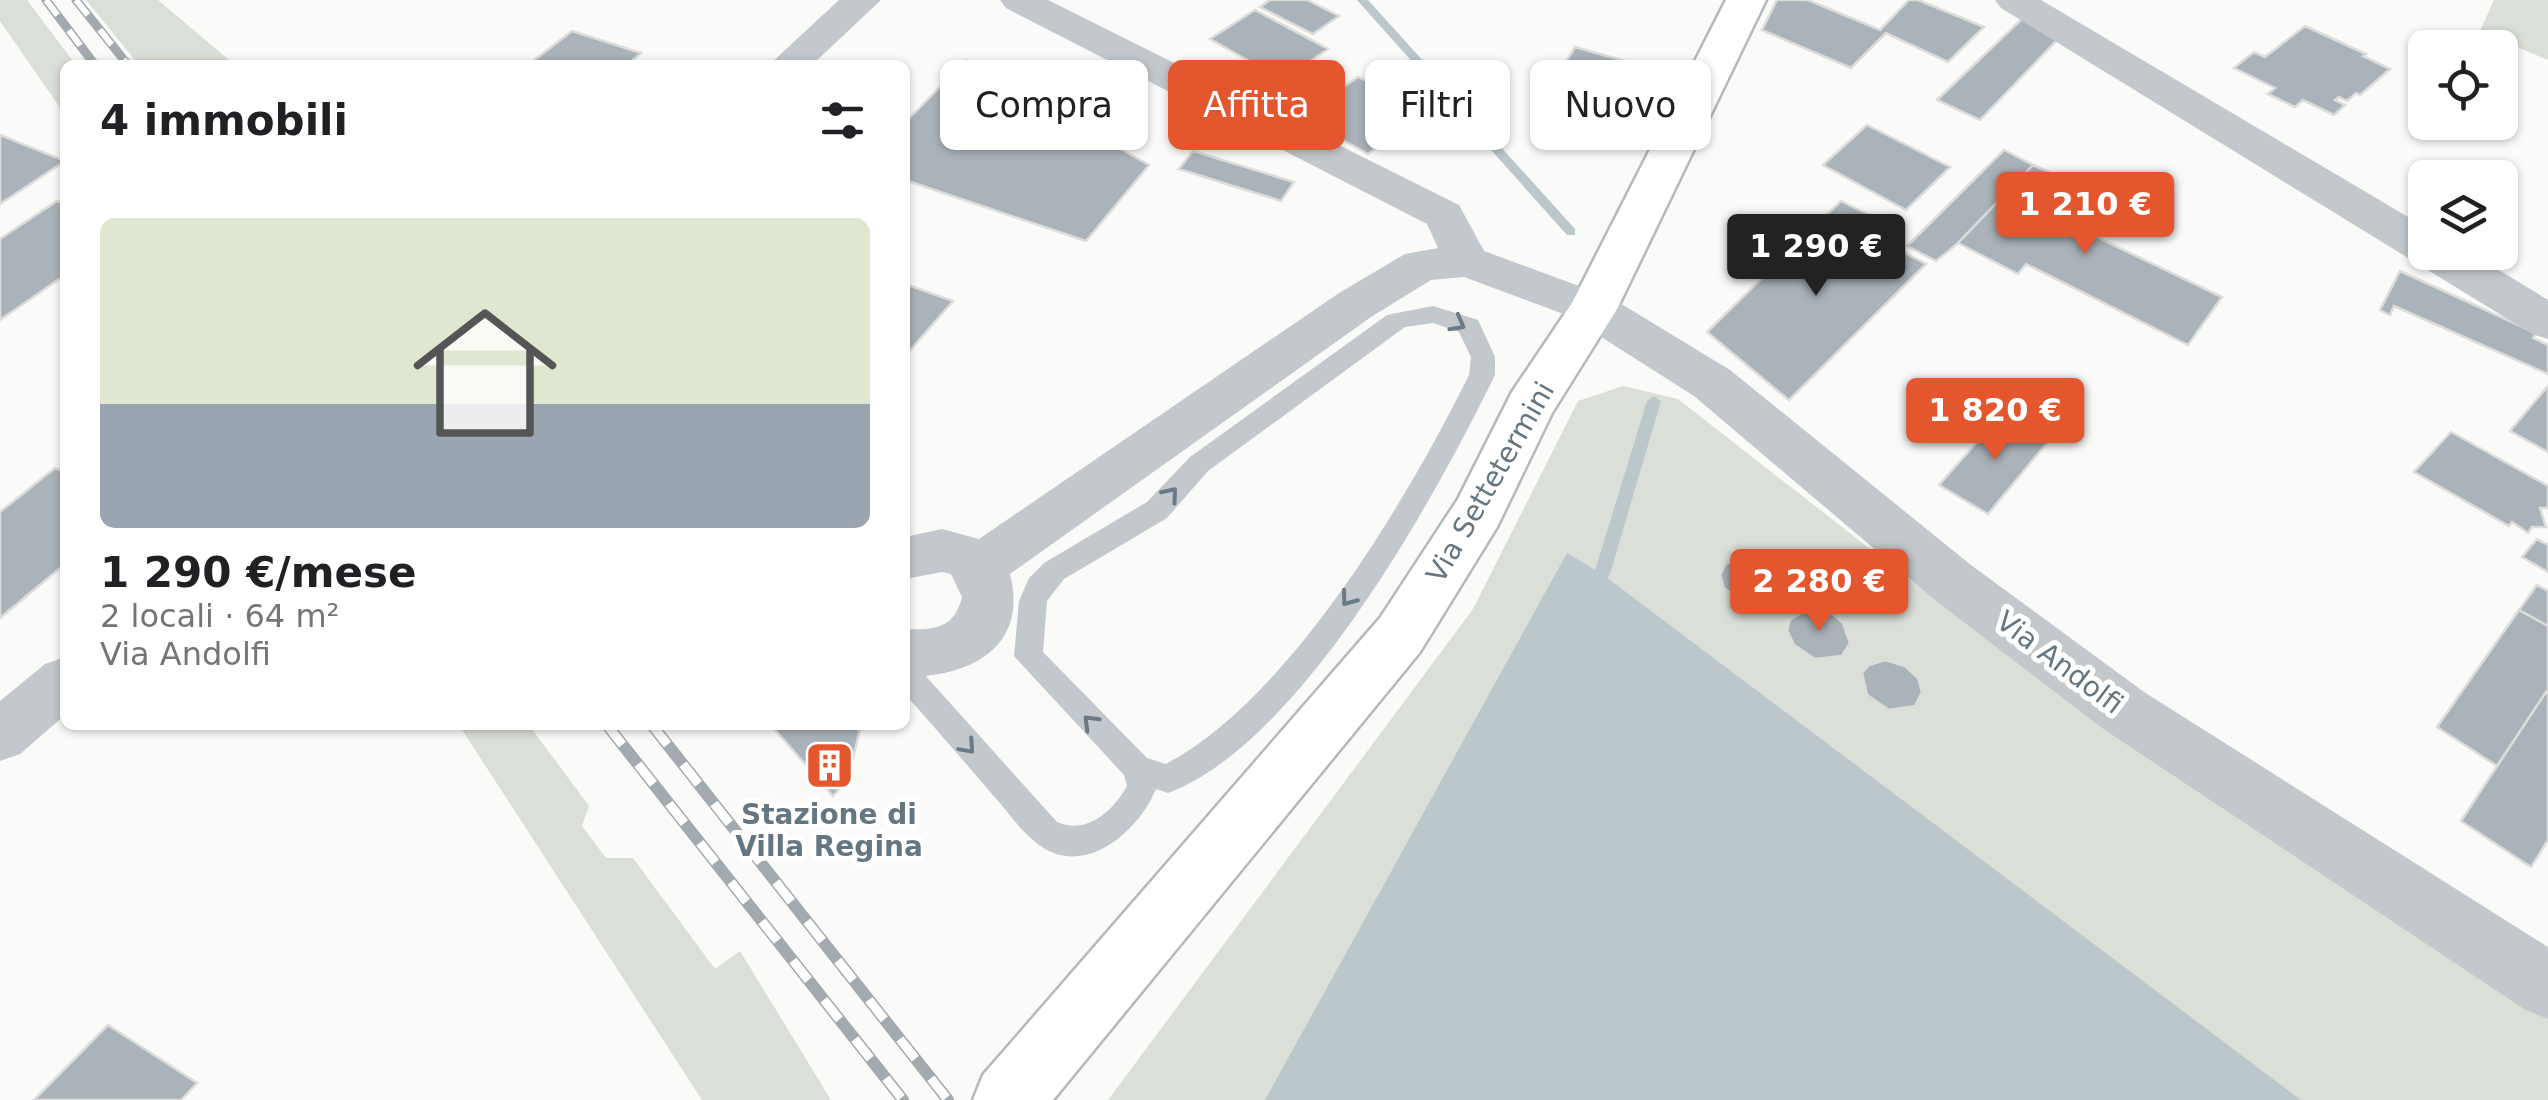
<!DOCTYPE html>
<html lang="it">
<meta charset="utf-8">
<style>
body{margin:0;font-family:"DejaVu Sans",sans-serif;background:#f6f6f6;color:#202124;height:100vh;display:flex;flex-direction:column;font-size:38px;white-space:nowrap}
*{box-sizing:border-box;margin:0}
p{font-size:32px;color:#757577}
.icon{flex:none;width:55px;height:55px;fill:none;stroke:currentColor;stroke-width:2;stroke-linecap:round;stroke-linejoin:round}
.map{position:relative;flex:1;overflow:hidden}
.details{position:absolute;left:60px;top:60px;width:850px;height:670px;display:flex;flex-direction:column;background:#fff;border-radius:15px;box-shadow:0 2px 8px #0004}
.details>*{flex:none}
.guide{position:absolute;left:940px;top:60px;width:950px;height:90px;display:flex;gap:20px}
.tools{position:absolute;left:2408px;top:30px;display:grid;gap:20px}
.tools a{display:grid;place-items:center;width:110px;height:110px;border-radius:15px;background:#fff;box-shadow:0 2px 8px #0004;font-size:50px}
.price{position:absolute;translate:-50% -85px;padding:0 22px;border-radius:10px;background:#e4572e;color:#fff;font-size:32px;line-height:65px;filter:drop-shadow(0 2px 5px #0008)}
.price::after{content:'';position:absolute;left:50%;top:60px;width:30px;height:22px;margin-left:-15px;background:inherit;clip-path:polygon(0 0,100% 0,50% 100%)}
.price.current{background:#222;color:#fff}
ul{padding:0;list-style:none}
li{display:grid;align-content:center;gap:20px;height:530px;padding:0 40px}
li+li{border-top:2px solid #e0e0e0}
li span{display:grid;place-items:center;height:310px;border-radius:15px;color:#555}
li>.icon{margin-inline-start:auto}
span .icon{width:180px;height:180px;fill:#fffc;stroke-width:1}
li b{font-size:42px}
h2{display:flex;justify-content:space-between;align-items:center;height:120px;padding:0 40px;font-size:42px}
.pill{padding:0 35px;border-radius:15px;background:#fff;box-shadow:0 2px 8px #0004;font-size:35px;line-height:90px}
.pill.current{background:#e4572e;color:#fff}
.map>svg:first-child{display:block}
.green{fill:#dadfd7}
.water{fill:#bbc7cb}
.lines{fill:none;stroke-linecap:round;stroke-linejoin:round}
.stream{fill:#bbc7cb;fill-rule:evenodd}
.building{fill:#aab3b9;stroke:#dcdcda;stroke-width:2.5}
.secondary-casing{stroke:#b3babf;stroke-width:5}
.service{fill:#c3c8cc;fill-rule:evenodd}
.minor{fill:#c3c8cc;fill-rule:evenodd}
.tertiary{fill:#c3c8cc;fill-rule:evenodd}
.secondary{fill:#fff;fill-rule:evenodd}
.rail-far1-casing{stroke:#a2aab0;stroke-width:9}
.rail-casing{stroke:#a2aab0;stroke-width:12}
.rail-far1{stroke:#fff;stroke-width:6;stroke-dasharray:19;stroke-linecap:butt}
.rail{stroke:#fff;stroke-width:9;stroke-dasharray:25;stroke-linecap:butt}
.oneway{stroke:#6a7a87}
.labels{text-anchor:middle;stroke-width:10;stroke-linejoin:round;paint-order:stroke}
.street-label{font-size:28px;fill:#657683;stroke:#fff}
.poi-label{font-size:28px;font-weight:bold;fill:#657683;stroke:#fff}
</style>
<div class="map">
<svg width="2548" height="1100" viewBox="0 0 2548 1100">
<rect width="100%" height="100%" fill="#fafaf8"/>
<path class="green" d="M0 0H27L76 65H65V115L0 21Z
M86 0H158L235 65H139Z
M2494 0H2548V60L2480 31Z
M1623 386 1678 399 1938 602 2548 1018V1100H1108L1473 609 1578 401Z
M459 725H529L589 806 582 826 606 858H633L715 969 740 951 831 1100H702Z"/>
<path class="water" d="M1567 553 1602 574 2301 1100H1265Z"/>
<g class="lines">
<path class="stream" d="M1357 0H1368L1575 229V235H1567Z
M1654 396 1661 401 1610 574 1607 578H1597L1594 574 1647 401Z"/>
</g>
<path class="building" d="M1270 0H1307L1339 16 1313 34 1260 7Z
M1777 0H1808L1880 30 1909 0H1918L1984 27 1948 62 1886 33 1851 68 1762 30Z
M1255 10 1328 49 1283 80 1210 39Z
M2025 16 2059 38 1980 120 1937 100Z
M2305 26 2366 54 2363 56 2390 69 2360 95 2356 93 2347 101 2339 97 2335 100 2345 105 2334 115 2303 100 2295 107 2268 94 2275 88 2234 68 2254 52 2265 57Z
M572 31 641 53 627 65H528Z
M1575 47 1657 70 1642 96 1559 74Z
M966 60 1149 165 1086 241 905 180V123Z
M1358 77 1416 107 1394 123 1402 128 1368 154 1316 125 1328 116 1314 108Z
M1587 110 1600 124 1580 133 1563 118Z
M1867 125 1950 167 1906 210 1823 165Z
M0 135 65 161 0 204Z
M2004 150 2033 165 1958 243 1936 261 1907 246Z
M1193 151 1294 182 1281 201 1179 169Z
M2033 165 2092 192 2065 222 2222 297 2188 345 2026 264 2018 274 1958 243Z
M57 201 65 204V275L0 320V239Z
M1841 201 1893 227 1880 240 1926 264 1789 400 1707 332Z
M2400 271 2536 333 2533 338 2548 345V374L2394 306 2390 315 2380 310Z
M905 284 953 301 905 356Z
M2548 386V452L2510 431Z
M2003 413 2050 439 1988 514 1939 485Z
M2451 432 2548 486V508H2540L2546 527H2532L2528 533 2512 522 2509 526 2414 472Z
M55 468 65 472V564L0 618V512Z
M2537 539 2548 545V572L2522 557Z
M1742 557 1767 563 1777 574 1780 592 1769 604H1745L1724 588 1720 575 1725 564Z
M2537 585 2548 591V626L2519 610Z
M1807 609 1831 613 1843 623 1850 643 1842 656 1815 659 1794 645 1787 630 1790 620Z
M2519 610 2548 626V689L2497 766 2437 727Z
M1885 660 1905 666 1918 678 1922 692 1915 706 1889 710 1867 695 1862 673 1869 665Z
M2548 689V840L2531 867 2461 821Z
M771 725H861L848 779 833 796Z
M108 1025 197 1083 181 1100H34Z"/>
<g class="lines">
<defs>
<path id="secondary" d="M1726 0H1766L1617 309 1552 413 1497 527 1420 652 1053 1100H973L983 1075 1380 618 1458 499 1512 392 1572 303Z"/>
</defs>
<use href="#secondary" class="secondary-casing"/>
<path class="service" d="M1433 306 1478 320 1495 357V375C1435 498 1300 744 1168 793L1156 789C1138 833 1081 882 1034 841 1018 828 1006 809 992 794 963 760 934 727 905 694V660L915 664 1057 822C1087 835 1113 811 1127 786L1124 775 1014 656 1019 601 1029 578 1044 563 1147 502 1190 457 1387 315ZM1433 323 1459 332 1471 357 1469 375C1407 500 1290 698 1166 764L1147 758 1043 652 1047 601 1064 579 1167 518 1208 471 1405 327Z"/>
<path class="minor" d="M839 0H881L812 65H769Z
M1000 0H1048L1459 205 1484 251 1609 297 1616 309 1609 321 1593 325 1464 277 1431 280 1371 317 1010 574C1029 648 969 677 905 677V629C935 630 954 629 962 597L951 574 942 572 905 579V537L942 529 979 539 1339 293 1405 254 1438 248 1427 224 1006 8Z
M1995 0H2041L2425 227V252H2469L2548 300V339L2532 334 2001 8Z
M65 657V715L20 754 0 761V701L45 664Z"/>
<path class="tertiary" d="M1593 292 1610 297 1730 370 1971 565 2144 692 2548 947V1019L2524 1009 2102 728 1931 597 1694 396 1576 321 1569 309 1576 297Z"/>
<use href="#secondary" class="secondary"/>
<defs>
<path id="rail-far1" d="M46 0 95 65
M76 0 128 65"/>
<path id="rail" d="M607 725 903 1100
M652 725 948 1100"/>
</defs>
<use href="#rail-far1" class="rail-far1-casing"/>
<use href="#rail" class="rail-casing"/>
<use href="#rail-far1" class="rail-far1"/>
<use href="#rail" class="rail"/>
</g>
<defs><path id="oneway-chevron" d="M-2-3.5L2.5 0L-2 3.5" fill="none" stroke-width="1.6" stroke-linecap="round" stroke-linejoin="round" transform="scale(2.5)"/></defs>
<g class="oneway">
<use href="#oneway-chevron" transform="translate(1458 324) rotate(29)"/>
<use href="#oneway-chevron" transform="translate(1171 494) rotate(-50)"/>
<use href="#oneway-chevron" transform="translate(1348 599) rotate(127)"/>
<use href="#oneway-chevron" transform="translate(1090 722) rotate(-135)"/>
<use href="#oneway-chevron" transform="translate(968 747) rotate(48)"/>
</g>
<defs>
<symbol id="building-square" viewBox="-11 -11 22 22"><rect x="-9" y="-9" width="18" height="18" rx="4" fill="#e4572e" stroke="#fff"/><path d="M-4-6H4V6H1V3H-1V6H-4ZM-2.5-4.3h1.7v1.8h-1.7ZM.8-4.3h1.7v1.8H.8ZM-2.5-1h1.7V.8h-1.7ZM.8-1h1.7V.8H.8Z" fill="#fff"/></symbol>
</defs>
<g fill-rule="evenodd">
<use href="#building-square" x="802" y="738" width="55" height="55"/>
</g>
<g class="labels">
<g class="street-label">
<text transform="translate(1490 482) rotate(-60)" y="10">Via Settetermini</text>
<text transform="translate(2060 662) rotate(37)" y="10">Via Andolfi</text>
</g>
<g class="poi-label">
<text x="829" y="824">Stazione di<tspan x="829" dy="32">Villa Regina</tspan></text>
</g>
</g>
</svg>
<div class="tools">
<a><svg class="icon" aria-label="locate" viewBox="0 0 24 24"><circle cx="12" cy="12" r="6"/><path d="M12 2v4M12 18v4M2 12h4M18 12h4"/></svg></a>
<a><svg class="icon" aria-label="layers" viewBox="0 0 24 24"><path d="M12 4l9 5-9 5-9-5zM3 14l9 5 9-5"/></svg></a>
</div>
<b class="price" style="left:2085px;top:257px">1 210 €</b>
<b class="price current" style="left:1816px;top:299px">1 290 €</b>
<b class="price" style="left:1995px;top:463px">1 820 €</b>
<b class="price" style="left:1819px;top:634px">2 280 €</b>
<div class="guide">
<a class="pill">Compra</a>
<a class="pill current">Affitta</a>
<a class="pill">Filtri</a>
<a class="pill">Nuovo</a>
</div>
<section class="details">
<h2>4 immobili<svg class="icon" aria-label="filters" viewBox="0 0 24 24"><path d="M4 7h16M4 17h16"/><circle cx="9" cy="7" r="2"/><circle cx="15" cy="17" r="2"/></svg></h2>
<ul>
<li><span style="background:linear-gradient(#dfe7d0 60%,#9aa5b1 0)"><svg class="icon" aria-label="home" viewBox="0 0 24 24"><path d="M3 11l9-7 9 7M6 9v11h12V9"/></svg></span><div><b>1 290 €/mese</b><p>2 locali · 64 m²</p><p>Via Andolfi</p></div></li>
</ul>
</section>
</div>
